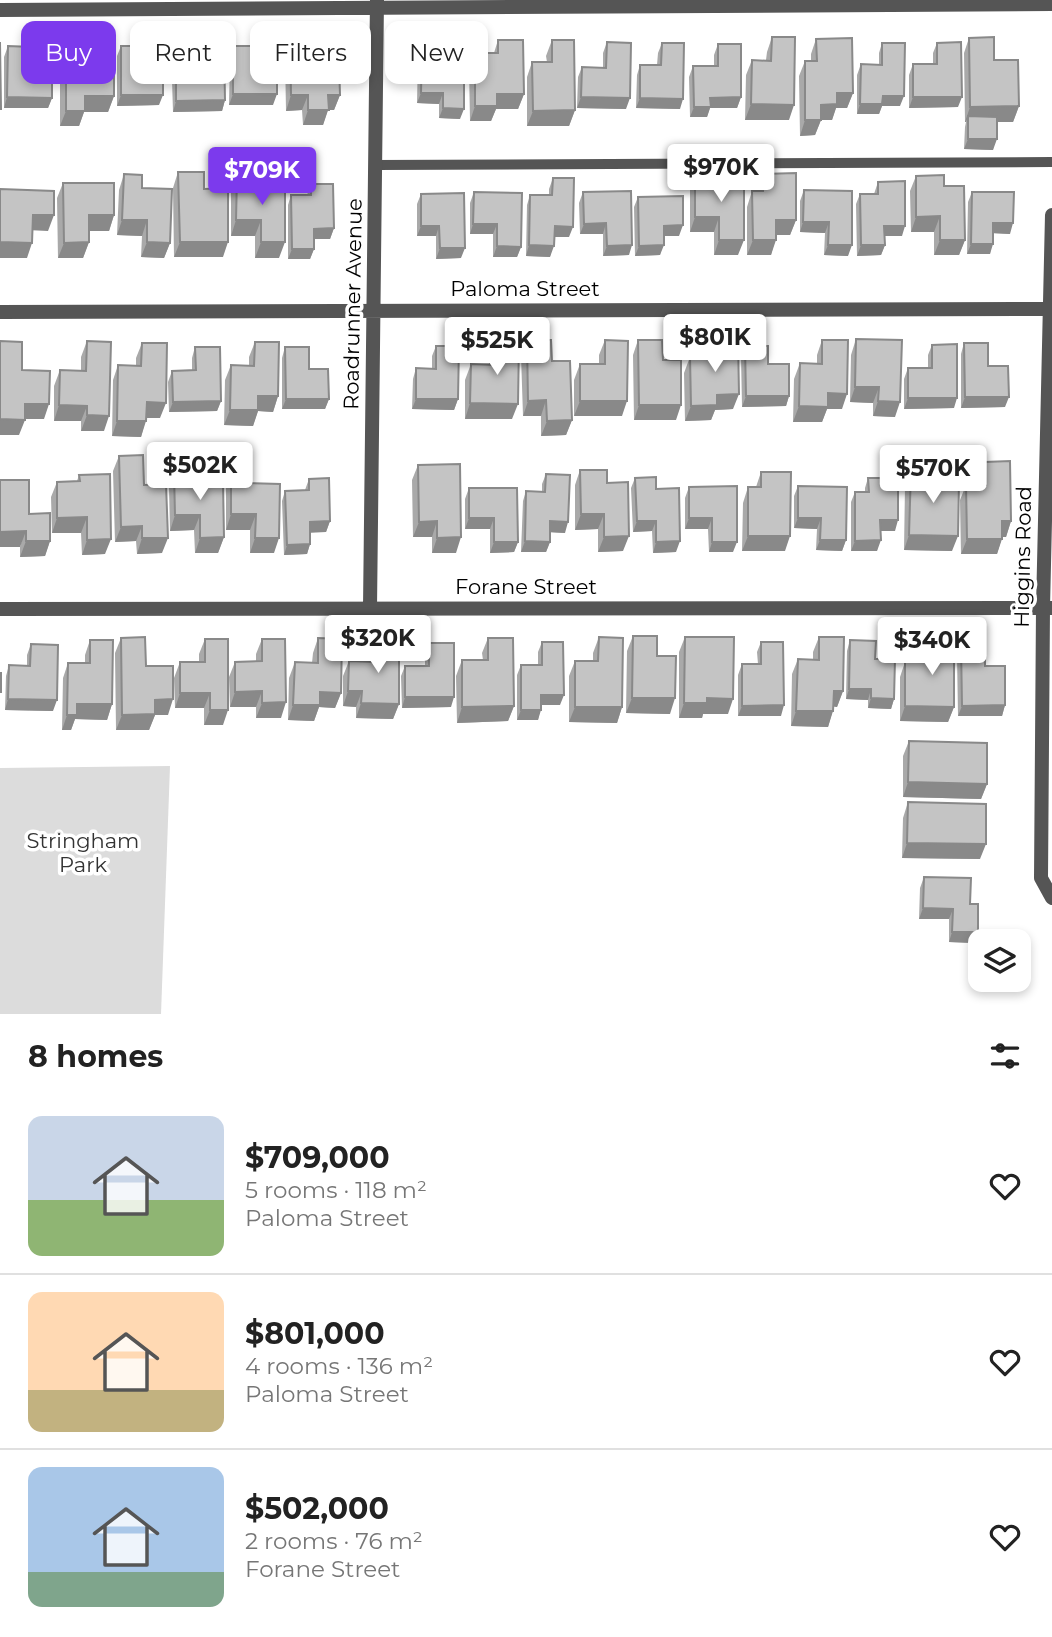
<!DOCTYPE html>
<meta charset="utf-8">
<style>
body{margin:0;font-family:Montserrat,sans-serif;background:#f2f2f2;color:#222;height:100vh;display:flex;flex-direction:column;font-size:26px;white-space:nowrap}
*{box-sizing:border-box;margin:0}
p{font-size:23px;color:#767676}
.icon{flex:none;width:38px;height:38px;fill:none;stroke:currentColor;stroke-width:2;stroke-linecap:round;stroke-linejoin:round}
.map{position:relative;height:1014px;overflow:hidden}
.details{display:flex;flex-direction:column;background:#fff;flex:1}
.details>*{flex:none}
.guide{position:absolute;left:21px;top:21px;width:700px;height:63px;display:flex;gap:14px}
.controls{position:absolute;left:968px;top:929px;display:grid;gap:14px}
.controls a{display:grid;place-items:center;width:63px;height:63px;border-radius:14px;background:#fff;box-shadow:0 4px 10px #0003;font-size:35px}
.price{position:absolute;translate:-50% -60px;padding:0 16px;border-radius:7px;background:#fff;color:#222;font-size:23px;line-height:46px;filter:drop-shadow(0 2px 4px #0008)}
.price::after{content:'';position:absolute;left:50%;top:42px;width:21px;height:16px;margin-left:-10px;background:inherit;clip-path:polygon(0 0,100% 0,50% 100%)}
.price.selected{background:#7c3aed;color:#fff}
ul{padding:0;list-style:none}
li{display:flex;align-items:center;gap:21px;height:175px;padding:0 28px}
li+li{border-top:2px solid #e0e0e0}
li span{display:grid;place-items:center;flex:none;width:196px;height:140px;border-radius:14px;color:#555}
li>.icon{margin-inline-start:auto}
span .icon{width:84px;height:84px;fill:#fffc;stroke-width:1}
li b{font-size:30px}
h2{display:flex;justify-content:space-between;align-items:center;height:84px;padding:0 28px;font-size:30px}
.tag{padding:0 24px;border-radius:14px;background:#fff;box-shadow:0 4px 10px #0003;font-size:24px;line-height:63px}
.tag.selected{background:#7c3aed;color:#fff}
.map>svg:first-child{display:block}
.green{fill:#dcdcdc}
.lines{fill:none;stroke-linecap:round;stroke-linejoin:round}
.lane{stroke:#555;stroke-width:10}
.street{stroke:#555;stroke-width:14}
.wall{fill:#a9a9a9}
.shaded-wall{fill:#898989}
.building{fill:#c4c4c4;stroke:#898989;stroke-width:2}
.labels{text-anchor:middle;stroke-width:7;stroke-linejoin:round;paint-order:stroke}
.street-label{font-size:21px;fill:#000;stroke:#fff}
.park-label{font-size:21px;fill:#333;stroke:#fff}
</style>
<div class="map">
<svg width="1052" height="1014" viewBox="0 0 1052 1014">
<rect width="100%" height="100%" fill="#fff"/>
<path class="green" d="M170 766 161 1014H0V768Z"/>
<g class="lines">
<path class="lane" d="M375 165 1052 162"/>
<path class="street" d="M0 10 1052 4
M1052 215 1043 608 1041 878 1052 898
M0 312 1050 309
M370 608 377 0
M0 609 1052 608"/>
</g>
<path class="wall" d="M772 37 789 120H745L746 75 752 60H766L767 52Z
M969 38 994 60 1019 106 1013 122H997L993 150 964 149 965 127 966 122H965L964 53Z
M816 39 853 93 847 108H836L832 120H821L815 135 800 136 799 76 805 61H811V54Z
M498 40 524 94 518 109H496L491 121H470L469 68 475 53H494Z
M552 40 575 110 569 126H527V77L532 62H547L546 56Z
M290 41 315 63 340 95 334 110H328L323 125H303L302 110 286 111 285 56Z
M90 42 114 96 108 112H84L79 126H60V80L66 64H84V58Z
M607 42 626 109 577 108 578 77 582 67 603 68V53Z
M422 43 460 119 439 118V104L417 103 418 53Z
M662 43 680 109 636 108 637 75 640 65H657L658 53Z
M882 43 900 106H882L879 114H857V75L861 64 879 65V53Z
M937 43 958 107 909 108V75L913 64H933V53Z
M718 44 741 97 737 108H710L707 117H690L689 77 693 66H714V55Z
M201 45 225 100 222 111 173 112 172 80 176 70 198 69 197 55Z
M8 46 32 66 52 98 48 108H4V57Z
M121 46 159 105 117 106V56Z
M233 46 258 65 273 105H229L230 56Z
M178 172 223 257H174L173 188Z
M695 172 727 186 738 255H714V232H690V187Z
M124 174 142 188 170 243 164 258 141 257 142 236 117 235 119 190Z
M763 174 796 220 790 235H776L771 255H747V207L752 191H757Z
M916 176 944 186 965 240 959 255H934V232H911L910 191Z
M237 177 263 188 279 258H255V236H231V192Z
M553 178 569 237H554L550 257 526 256 527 205 530 195H549V189Z
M878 182 902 236H884L885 245 881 255 857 256 856 204 860 194H874Z
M63 183 114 215 109 231H89V242L83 258H58L57 198Z
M311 184 334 228 330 239H314V249L310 259H288V205L291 195H307Z
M804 190 852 191 848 256 824 255 825 233 800 232V201Z
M474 192 521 247 517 257H493V234H470V203Z
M583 192 629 255 603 256V234H580L579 203Z
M972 192 1010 234 993 233 990 254H967L968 202Z
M421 194 461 258 436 259V236H417V204Z
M638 197 679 236H664L660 255 635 256 634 207Z
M856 339 895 417 873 416V403L850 402 851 355Z
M527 340 552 361 572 420 566 435 541 436V416H523L521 355Z
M605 340 622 416H574V380L580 364H599V355Z
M638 340 663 360 676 420H634L633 355Z
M822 340 842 409H827L822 422H793L794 379 800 363 817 364V355Z
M87 341 104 431H81V421H54V386L60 370 81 371V357Z
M494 341 512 419H465V380L471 364 489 365V357Z
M713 341 733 409 715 410 711 420 685 421 684 373 690 357H707Z
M255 342 278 396 273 412 258 411 253 426 224 425 225 380 231 365H249V357Z
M142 343 160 418H146L141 437 112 436 113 380 118 365H136V358Z
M964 343 988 366 1005 407 961 408V354Z
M932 345 954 408 904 409V379L908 368H928V355Z
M436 346 458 399 454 410 412 409 413 379 416 368H432V356Z
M745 346 768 364 789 396 786 406 742 407 741 356Z
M195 347 221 401 217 411 169 412 168 382 172 371H192V358Z
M285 347 309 369 329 399 325 409H282V358Z
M119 456 144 485 162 553 137 554 136 541 115 542 113 471Z
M985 462 1011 521 1006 537H1002L997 554H961L960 500 966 485H980V477Z
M418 465 456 553H432V537H413L412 480Z
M231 467 247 483 274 553H250V530H226V483Z
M580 470 607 483 623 551 598 552V529L575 530V485Z
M911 470 937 481 952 551 904 550 905 486Z
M174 472 224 537 218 553H195L194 530 170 531 169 488Z
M761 472 785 551H742L743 503 748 487H756Z
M546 474 565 533 550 532V542L546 552H521L523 501 526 491 542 492V484Z
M79 475 105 554 82 555 81 533H52L51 497 57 482 77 481Z
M635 478 656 489 676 552 653 553 652 531 633 532 631 488Z
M868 478 895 531H880L877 551H851V502L855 492H865V488Z
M309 479 330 521 326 532H310V544L307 554 284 555 282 501 285 491 305 490Z
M737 486 733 552H709L708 529H685V498L689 487Z
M798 486 846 540 842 551 816 550 817 529 794 528V496Z
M469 488 518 542 514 552 490 553V529H465V499Z
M29 514 50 541 45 556 20 557V547Z
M633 636 657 656 670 714 626 713 627 651Z
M599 637 622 707 617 723 569 722V676L575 661H593V653Z
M685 637 728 714H703L702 718H679V652Z
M819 637 843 691 837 707 834 706 828 727 791 726 792 674 798 659H813V652Z
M121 638 146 666 168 715H155L149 730H116L115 653Z
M318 638 341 693 335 708 319 707 314 721 288 720 289 678 295 662 312 663 313 653Z
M488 638 514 706 508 721 457 723 456 676 462 660H483L482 653Z
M930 638 954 707 948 722 900 721V677L905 662H924V654Z
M205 639 223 725H204V708H175L174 678 180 662H199V654Z
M262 639 281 718H256V707H230L229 677 235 662 256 661V654Z
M375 639 399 704 393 719 356 718V707L343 706V676L349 661H370V654Z
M90 640 112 704 107 720 75 719 71 730H62L63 678 68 663H85V655Z
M850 640 875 659 894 699 891 709 868 708V700L846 699 847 651Z
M542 642 560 705H541L538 720H517V675L521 665H538V652Z
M761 642 781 716H738V675L742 664H758L757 652Z
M429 643 451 707 402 708 401 676 405 666H425V654Z
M31 644 53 711 5 710 6 676 9 665 27 666V655Z
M961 644 985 666 1005 705 1002 716H958L957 655Z
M909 741 987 784 981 799 903 797V756Z
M908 802 980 859 902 858 903 818Z
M924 877 978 932 974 943 949 942V919H919L920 888Z"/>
<path class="shaded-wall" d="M421 93H443L439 104 417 103Z
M837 93H853L847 108H836L832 120H815L821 105Z
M233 94H277L273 105H229Z
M497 94H524L518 109H496L491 121H470L475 106Z
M121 95H163L159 105 117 106Z
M291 95H308L302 110 286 111Z
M328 95H340L334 110H328L323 125H303L308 110Z
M85 96H114L108 112H84L79 126H60L66 111Z
M883 96H904L900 106H882L879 114H857L860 104Z
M7 97 52 98 48 108H4Z
M581 97 630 98 626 109 577 108Z
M741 97 737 108H710L707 117H690L694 107 710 98Z
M913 97H962L958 107 909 108Z
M640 98 683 99 680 109 636 108Z
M225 100 222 111 173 112 176 101Z
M751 104 794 105 789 120H745Z
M1019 106 1013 122H968V116L966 122H965L970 107Z
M443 108 464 109 460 119 439 118Z
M575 110 569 126H527L533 111Z
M805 120H821L815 135 800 136Z
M968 139H997L993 150 964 149Z
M33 215H54L48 231 27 230Z
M89 215H114L109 231H83Z
M940 216 934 232H911L916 217Z
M695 217H719L714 232H690Z
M122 220H147L142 236 117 235Z
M236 220H261L255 236H231Z
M776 220H796L790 235H771Z
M803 222H829L825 233 800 232Z
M606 223 603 234H580L584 224Z
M993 223H1013L1010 234 990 233Z
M473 224H497L493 234H470Z
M683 225 679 236H660L664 226Z
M421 226H439L436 236H417Z
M555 226 573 227 569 237H551Z
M884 226H905L902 236H881Z
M334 228 330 239H310L314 229Z
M719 240H744L738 255H714Z
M753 240H776L771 255H747Z
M940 240H965L959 255H934Z
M0 242 32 243 27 258H0Z
M89 242 83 258H58L64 243Z
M147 242 170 243 164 258 141 257Z
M180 242H228L223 257H174Z
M261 242H285L279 258H255Z
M971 244H993L990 254H967Z
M529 245 554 246 550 257 526 256Z
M632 245 629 255 603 256 607 246Z
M664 245 660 255 635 256 639 246Z
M828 245H852L848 256 824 255Z
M861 245H885L881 255 857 256Z
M497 246 521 247 517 257H493Z
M440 248H465L461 258 436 259Z
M292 249H314L310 259H288Z
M855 387H879L873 403 850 402Z
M828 393 847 394 842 409H827L822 422H793L799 406Z
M739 394 733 409 715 410 711 420 685 421 691 406 717 395Z
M258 396H278L273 412 258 411 253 426 224 425 230 410Z
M746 396H789L786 406 742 407Z
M965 397H1009L1005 407 961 408Z
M908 398H957L954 408 904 409Z
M286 399H329L325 409H282Z
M416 399H458L454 410 412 409Z
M546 400 541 416H523L528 401Z
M221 401 217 411 169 412 173 402Z
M580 401H627L622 416H574Z
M878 401 900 402 895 417 873 416Z
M147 402 166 403 160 418H141Z
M470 403 518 404 512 419H465Z
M25 404H49L44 419H19Z
M59 405 87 406 81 421H54Z
M639 405H681L676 420H634Z
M87 415 109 416 104 431H81Z
M0 419 25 420 19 435H0Z
M572 420 566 435 541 436 547 421Z
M117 421H146L141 437 112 436Z
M231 514H256L250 530H226Z
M581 514H604L598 529 575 530Z
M175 515H200L194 530 170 531Z
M87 517 81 533H52L57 518Z
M469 518H494L490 529H465Z
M689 518H712L708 529H685Z
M798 518H821L817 529 794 528Z
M880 520H898L895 531H877Z
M330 521 326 532 306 533 310 522Z
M437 521 432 537H413L419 522Z
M550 521 568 522 565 533 546 532Z
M637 521H656L652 531 633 532Z
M1002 521H1011L1006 537H996Z
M142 526 136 541 115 542 121 527Z
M26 531 20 547H0V532Z
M909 535 958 536 952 551 904 550Z
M629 536 623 551 598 552 604 537Z
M748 536H790L785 551H742Z
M224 537 218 553H195L200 538Z
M461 537 456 553H432L437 538Z
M142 538H168L162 553 137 554Z
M255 538H279L274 553H250Z
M111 539 105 554 82 555 87 540Z
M967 539H1002L997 554H961Z
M820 540H846L842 551 816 550Z
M881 540 877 551H851L855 541Z
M26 541H50L45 556 20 557Z
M525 541 550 542 546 552H521Z
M680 541 676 552 653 553 656 542Z
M494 542H518L514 552 490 553Z
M712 542H737L733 552H709Z
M310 544 307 554 284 555 287 545Z
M849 689H871L868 700 846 699Z
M262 691 256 707H230L235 692Z
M348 691H362L356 707 343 706Z
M834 691H843L837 707 828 706Z
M320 692 341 693 335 708 319 707 314 721 288 720 293 705Z
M180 693H210L204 708H175Z
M541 695H564L560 705H537Z
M405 697H454L451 707 402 708Z
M632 698H675L670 714 626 713Z
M707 698 733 699 728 714H703L702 718H679L684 703Z
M871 698 894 699 891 709 868 708Z
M8 699 57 700 53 711 5 710Z
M173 699 168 715H155L149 730H116L122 715 155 700Z
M286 702 281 718H256L262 703Z
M361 703 399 704 393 719 356 718Z
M77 704H112L107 720 75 719 71 730H62L67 715Z
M784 705 781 716H738L742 706Z
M1005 705 1002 716H958L962 706Z
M514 706 508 721 457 723 462 707Z
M905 706 954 707 948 722 900 721Z
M575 707H622L617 723 569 722Z
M210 710H228L223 725H204Z
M521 710H541L538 720H517Z
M796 711H833L828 727 791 726Z
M908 782 987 784 981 799 903 797Z
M907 843 986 844 980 859 902 858Z
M923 908 953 909 949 919H919Z
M952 932H978L974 943 949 942Z"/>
<path class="building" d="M772 37H795L794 105 751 104 752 60 771 61Z
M994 37V60H1018L1019 106 970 107 969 38Z
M852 38 853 93H837V104L821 105V120H805V61H817L816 39Z
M498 40H523L524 94H497V106H475V53H498Z
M552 40H574L575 110 533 111 532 62H552Z
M290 41H315V63H339L340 95H328L329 110H308V95H291Z
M0 42 1 109H0Z
M90 42H114V96H85V111H66V64H90Z
M607 42 631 43 630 98 581 97 582 67 606 68Z
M961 42 962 97H913V64H937V43Z
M422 43 446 44 445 65H464V109L443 108V93H421Z
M662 43H684L683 99 640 98V65H661Z
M882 43H905L904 96H883L882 104H860L861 64 882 65Z
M224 44 225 100 176 101V70L201 69V45Z
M718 44H741V97L710 98 711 107H694L693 66H718Z
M8 46 32 47V66H52V98L7 97Z
M121 46H144V66H163V95H121Z
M233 46H258V65H277V94H233Z
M968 116 997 117V139H968Z
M178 172H204V189L228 188V242H180Z
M695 172H727V186H744V240H719V217H695Z
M796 173V220H776V240H753L752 191H763V174Z
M124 174 142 175V188L172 189 170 243 147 242V220H122Z
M944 175V186H964L965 240H940V216L916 217V176Z
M237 177H263V188H285V242H261V220H236Z
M553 178H574L573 227 555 226 554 246 529 245 530 195H552Z
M905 181V226H884L885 245H861L860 194H878V182Z
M63 183H114V215H89V242L64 243Z
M311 184H333L334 228 314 229V249H292L291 195H311Z
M0 189 54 191V215H33L32 243 0 242Z
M804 190 852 191V245H828L829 222H803Z
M631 191 632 245 607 246 606 223 584 224 583 192Z
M474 192 522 193 521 247 497 246V224H473Z
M972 192H1014L1013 223H993V244H971Z
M464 193 465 248H440L439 226H421V194Z
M683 196V225L664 226V245L639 246 638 197Z
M856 339 902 340 900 402 878 401 879 387H855Z
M527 340H551L552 361H570L572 420 547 421 546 400 528 401Z
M605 340 628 341 627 401H580V364H605Z
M638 340H662L663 360H681V405H639Z
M738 340 739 394 717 395V405L691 406 690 357H713V341Z
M822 340H848L847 394 828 393V407L799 406 800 363 822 364Z
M0 341 22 342V370L50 371 49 404H25V420L0 419Z
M87 341 111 342 109 416 87 415V406L59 405 60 370 86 371Z
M494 341 519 342 518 404 470 403 471 364 494 365Z
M255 342H279L278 396H258V410H230L231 365 254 366Z
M142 343H167L166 403 147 402 146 421H117L118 365 141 366Z
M964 343H988V366H1008L1009 397H965Z
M957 344V398H908V368H932V345Z
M436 346H459L458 399H416V368L436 369Z
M745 346H768V364H789V396H746Z
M195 347H220L221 401 173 402 172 371 196 370Z
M285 347H309V369H328L329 399H286Z
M143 455 144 485 166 484 168 538H142V526L121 527 119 456Z
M1010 461 1011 521H1002V539H967L966 485H986L985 462Z
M460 464 461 537 437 538V521L419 522 418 465Z
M231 467H247V483L280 484 279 538H255L256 514H231Z
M580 470H607V483L628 482 629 536 604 537V514H581Z
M911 470 937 471V481L959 482 958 536 909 535Z
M174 472H207V484L223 483 224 537 200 538V515H175Z
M761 472H791L790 536H748V487H761Z
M110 474 111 539 87 540V517L57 518V482L80 481 79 475Z
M546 474 570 475 568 522 550 521V542L525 541 526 491 545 492Z
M656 477V489L679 488 680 541 656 542V521H637L635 478Z
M329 478 330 521 310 522V544L287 545 285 491 309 490V479Z
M868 478H898V520H880L881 540 855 541V492H869Z
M0 480H29V514L50 513V541H26V531L0 532Z
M737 486V542H712V518H689V487Z
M798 486 847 487 846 540H820L821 518H798Z
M469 488H517L518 542H494V518H469Z
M633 636H657V656H676L675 698H632Z
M145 637 146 666H173V699L155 700V714L122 715 121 638Z
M599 637 623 638 622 707H575V661H598Z
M685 637H734L733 699 707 698V703H684Z
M819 637H844L843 691H834L833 711H796L798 659 819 660Z
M318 638 342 639 341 693 320 692V705H293L295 662 318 663Z
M488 638H513L514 706 462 707V660H488Z
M930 638H954V707L905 706V662H929Z
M205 639H228V710H210V693H180V662H205Z
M262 639H285L286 702 262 703V691L235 692V662L262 661Z
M375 639H399V704L361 703 362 691H348L349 661 375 662Z
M90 640H113L112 704H77V715H67L68 663H90Z
M850 640 876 641 875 659H895L894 699 871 698V689H849Z
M542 642H563L564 695H541V710H521V665H542Z
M761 642H783L784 705 742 706V664H761Z
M429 643H454V697H405V666H429Z
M31 644 58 645 57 700 8 699 9 665 30 666Z
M961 644H985V666H1005V705L962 706Z
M0 673H1V692H0Z
M909 741 987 743V784L908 782Z
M908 802 986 804V844L907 843Z
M924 877 971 878 970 904H978V932H952L953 909 923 908Z"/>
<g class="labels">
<g class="street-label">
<text x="525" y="296">Paloma Street</text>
<text transform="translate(353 304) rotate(-89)" y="7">Roadrunner Avenue</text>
<text transform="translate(1023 557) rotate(-89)" y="7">Higgins Road</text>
<text x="526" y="594">Forane Street</text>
</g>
<g class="park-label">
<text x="83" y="848">Stringham<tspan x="83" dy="24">Park</tspan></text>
</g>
</g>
</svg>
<div class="controls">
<a><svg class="icon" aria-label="layers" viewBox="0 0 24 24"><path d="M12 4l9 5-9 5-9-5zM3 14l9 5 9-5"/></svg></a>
</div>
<b class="price" style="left:721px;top:204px">$970K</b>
<b class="price selected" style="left:262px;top:207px">$709K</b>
<b class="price" style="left:715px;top:374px">$801K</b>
<b class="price" style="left:497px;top:377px">$525K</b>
<b class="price" style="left:200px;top:502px">$502K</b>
<b class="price" style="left:933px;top:505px">$570K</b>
<b class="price" style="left:378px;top:675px">$320K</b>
<b class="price" style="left:932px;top:677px">$340K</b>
<div class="guide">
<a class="tag selected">Buy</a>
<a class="tag">Rent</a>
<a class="tag">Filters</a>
<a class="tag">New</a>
</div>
</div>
<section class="details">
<h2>8 homes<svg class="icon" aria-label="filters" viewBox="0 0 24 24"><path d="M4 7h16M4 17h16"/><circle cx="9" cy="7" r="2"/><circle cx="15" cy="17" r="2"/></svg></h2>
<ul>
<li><span style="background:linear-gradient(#c9d6e8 60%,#8fb573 0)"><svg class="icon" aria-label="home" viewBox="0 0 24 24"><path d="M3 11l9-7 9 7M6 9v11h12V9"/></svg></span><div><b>$709,000</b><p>5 rooms · 118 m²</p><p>Paloma Street</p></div><svg class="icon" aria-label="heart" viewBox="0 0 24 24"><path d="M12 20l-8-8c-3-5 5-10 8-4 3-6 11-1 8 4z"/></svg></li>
<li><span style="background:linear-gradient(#ffd9b3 70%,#c2b280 0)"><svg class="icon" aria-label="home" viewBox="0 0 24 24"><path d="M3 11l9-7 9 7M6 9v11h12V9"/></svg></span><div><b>$801,000</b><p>4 rooms · 136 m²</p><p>Paloma Street</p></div><svg class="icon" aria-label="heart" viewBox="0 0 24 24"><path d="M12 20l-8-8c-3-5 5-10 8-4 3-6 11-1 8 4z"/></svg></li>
<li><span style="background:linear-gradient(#a9c7e8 75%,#7fa58c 0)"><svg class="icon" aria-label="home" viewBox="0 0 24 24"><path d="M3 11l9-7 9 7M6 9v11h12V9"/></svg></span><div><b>$502,000</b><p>2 rooms · 76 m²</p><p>Forane Street</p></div><svg class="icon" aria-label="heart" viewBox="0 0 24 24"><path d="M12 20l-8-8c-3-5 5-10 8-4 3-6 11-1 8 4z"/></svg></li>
</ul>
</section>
